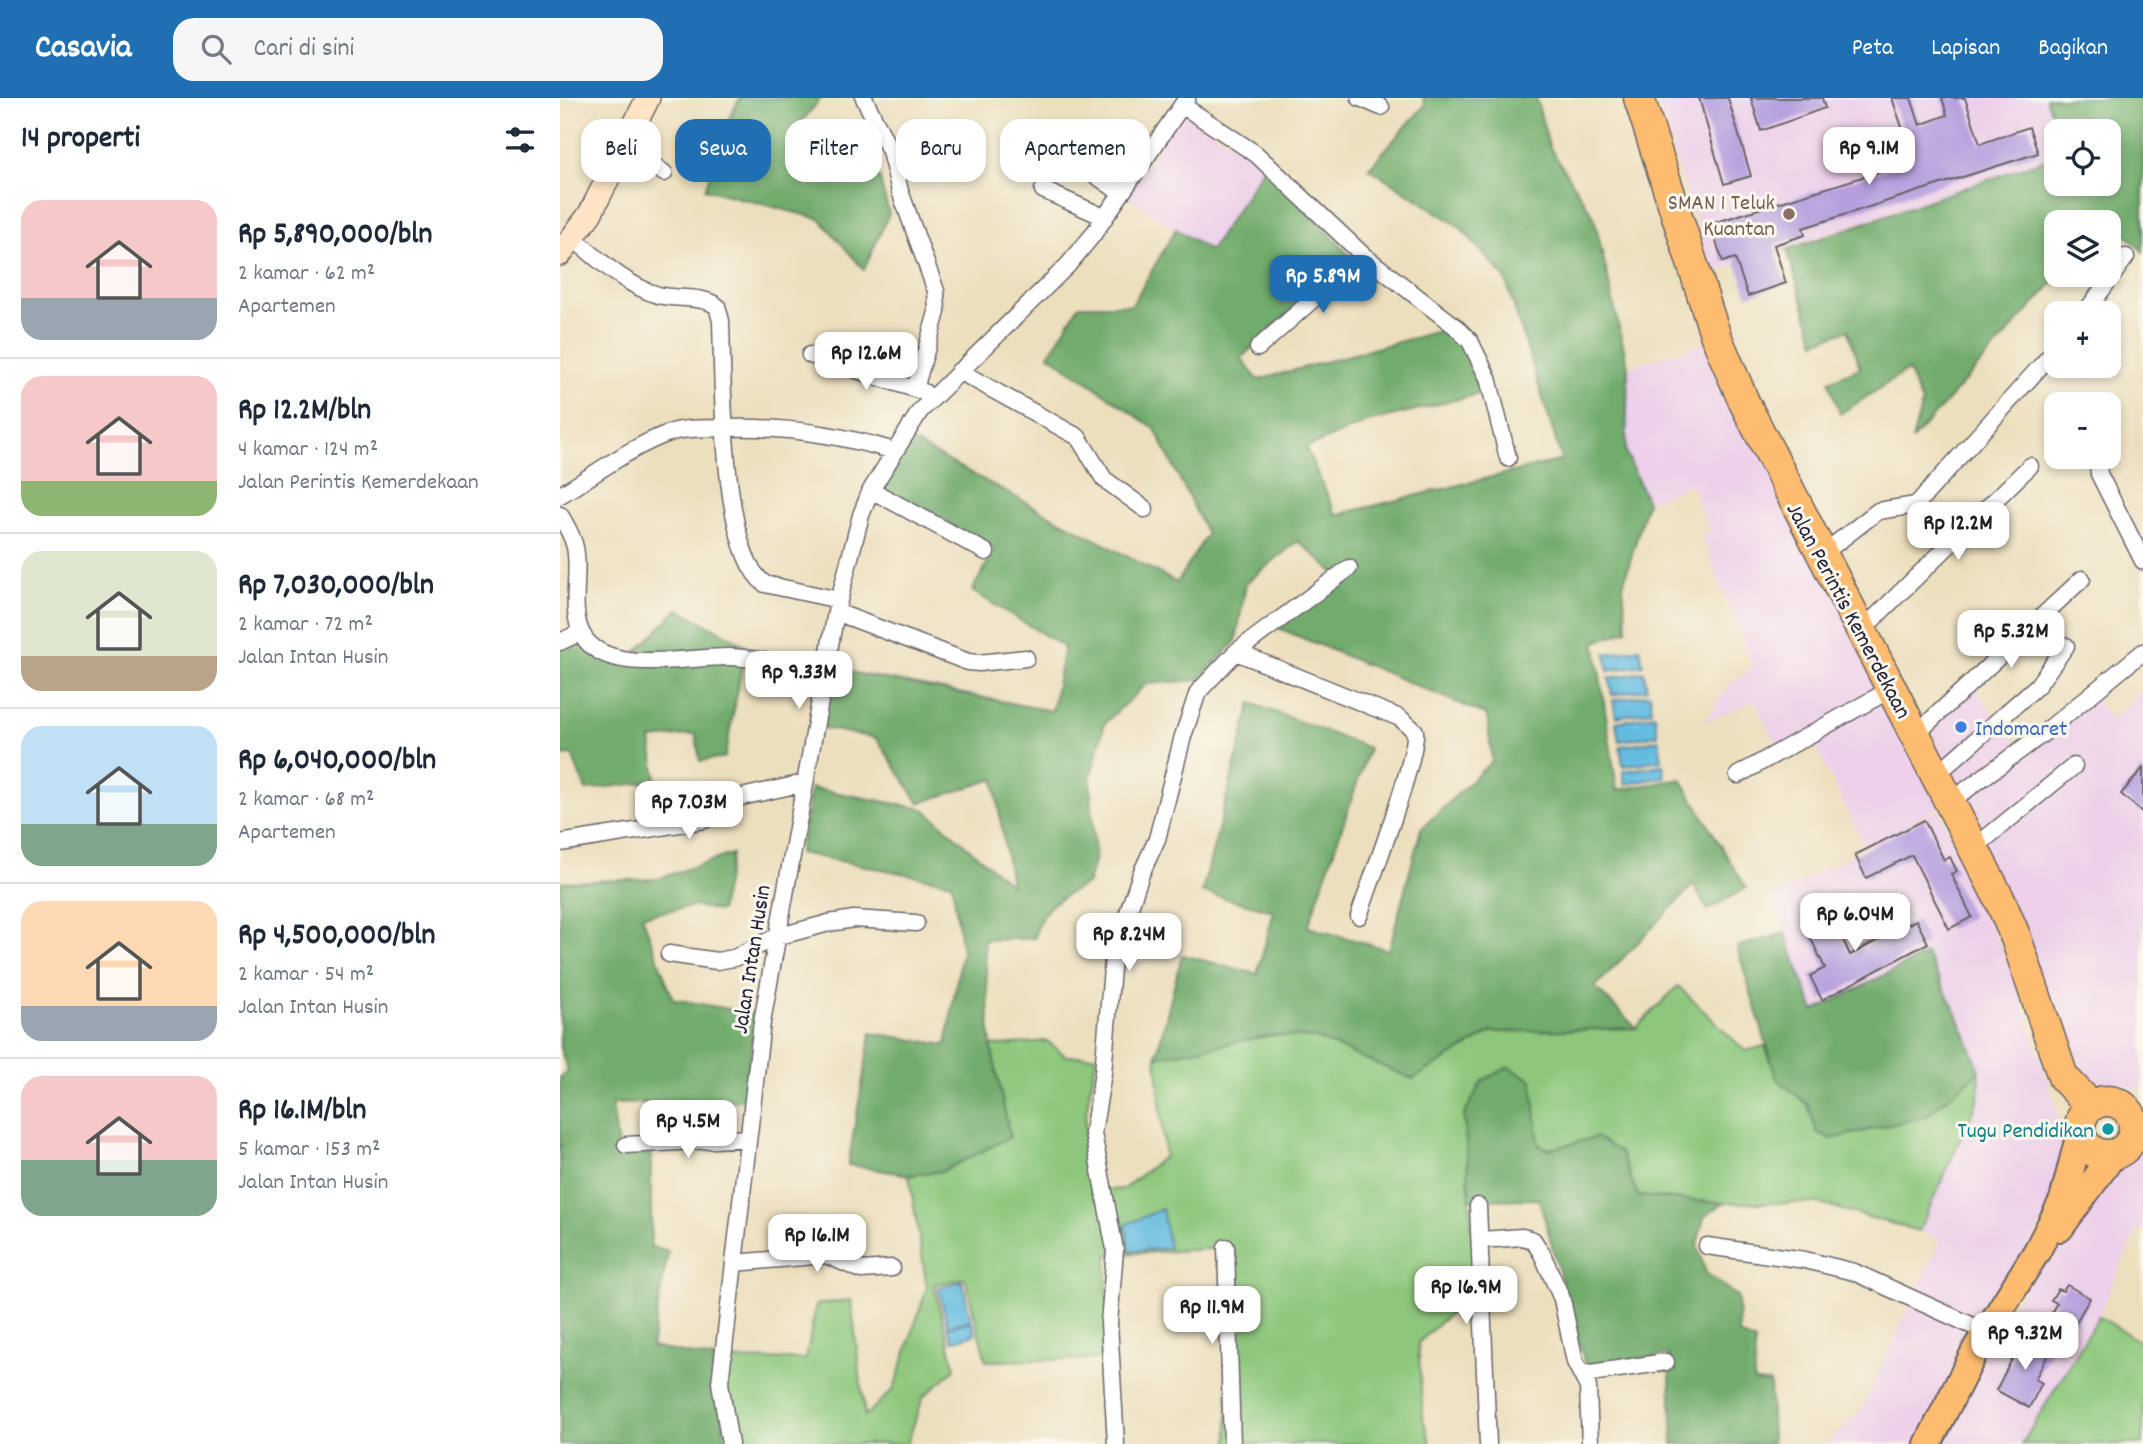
<!DOCTYPE html>
<html lang="id">
<meta charset="utf-8">
<style>
body{margin:0;font-family:Dekko,sans-serif;background:#f6f6f7;color:#1f2937;height:100vh;display:flex;flex-direction:column;font-size:26px;white-space:nowrap}
*{box-sizing:border-box;margin:0}
p{font-size:23px;color:#747a83}
.icon{flex:none;width:38px;height:38px;fill:none;stroke:currentColor;stroke-width:2;stroke-linecap:round;stroke-linejoin:round}
.map{position:relative;flex:1;overflow:hidden}
.panel{display:flex;flex-direction:column;background:#fff;width:560px}
.panel>*{flex:none}
.top-card{position:absolute;left:21px;top:21px;width:665px;height:63px;display:flex;gap:14px}
.fabs{position:absolute;left:1484px;top:21px;display:grid;gap:14px}
.fabs a{display:grid;place-items:center;width:77px;height:77px;border-radius:14px;background:#fff;box-shadow:0 4px 10px #0003;font-size:35px}
.price{position:absolute;translate:-50% -60px;padding:0 16px;border-radius:14px;background:#fff;color:#222;font-size:23px;line-height:46px;filter:drop-shadow(0 2px 4px #0008)}
.price::after{content:'';position:absolute;left:50%;top:42px;width:21px;height:16px;margin-left:-10px;background:inherit;clip-path:polygon(0 0,100% 0,50% 100%)}
.price.on{background:#1f6fb2;color:#fff}
ul{padding:0;list-style:none}
li{display:flex;align-items:center;gap:21px;height:175px;padding:0 21px}
li+li{border-top:2px solid #e0e1e3}
li span{display:grid;place-items:center;flex:none;width:196px;height:140px;border-radius:21px;color:#555}
li>.icon{margin-inline-start:auto}
span .icon{width:84px;height:84px;fill:#fffc;stroke-width:1}
li b{font-size:30px}
h2{display:flex;justify-content:space-between;align-items:center;height:84px;padding:0 21px;font-size:30px}
.pill{padding:0 24px;border-radius:21px;background:#fff;box-shadow:0 4px 10px #0003;font-size:24px;line-height:63px}
.pill.on{background:#1f6fb2;color:#fff}
header{display:flex;align-items:center;gap:42px;box-sizing:border-box;height:98px;padding:0 35px;background:#1f6fb2;color:#fff}
header strong{font-size:33px}
nav{display:flex;gap:38px;margin-inline-start:auto;font-size:24px}
.search{width:490px;height:63px;background:#f6f6f7;display:flex;align-items:center;gap:18px;box-sizing:border-box;padding:0 24px;border-radius:21px;color:#747a83;font-size:26px}
main{display:flex;flex:1;min-height:0}
.map>svg:first-child{display:block}
.built{fill:#edd0e9}
.green{fill:#8cc77c;stroke:#57745c;stroke-width:2}
.forest{fill:#71ac6c;stroke:#4a6754;stroke-width:2}
.water{fill:#63bce0;stroke:#426f8e;stroke-width:2}
.building{fill:#b59ede}
.lines{fill:none;stroke-linecap:round;stroke-linejoin:round}
.street-casing{stroke:#696468;stroke-width:19}
.secondary-casing{stroke:#696468;stroke-width:26}
.primary-casing{stroke:#696468;stroke-width:30}
.highway-casing{stroke:#696468;stroke-width:33}
.street{stroke:#fff;stroke-width:16}
.secondary{stroke:#ffe4c6;stroke-width:23}
.primary{stroke:#febc70;stroke-width:26}
.highway{stroke:#febc70;stroke-width:30}
.education-dot{fill:#8d6e63;stroke:#fbf7ec;stroke-width:2.5}
.shop-dot{fill:#3f7fe0;stroke:#fbf7ec;stroke-width:2.5}
.culture-dot{fill:#0f9aa8;stroke:#fbf7ec;stroke-width:2.5}
.labels{text-anchor:middle;stroke-width:6;stroke-linejoin:round;paint-order:stroke}
.education-label{font-size:23px;fill:#785e54;stroke:#fbf7ec;text-anchor:end}
.street-label{font-size:23px;fill:#22223b;stroke:#fbf7ec}
.shop-label{font-size:23px;fill:#366cbe;stroke:#fbf7ec;text-anchor:start}
.culture-label{font-size:23px;fill:#0d838f;stroke:#fbf7ec;text-anchor:end}
</style>
<header>
<strong>Casavia</strong>
<div class="search"><svg class="icon" aria-label="search" viewBox="0 0 24 24"><circle cx="10" cy="10" r="6"/><path d="M15 15l6 6"/></svg>Cari di sini</div>
<nav><a>Peta</a><a>Lapisan</a><a>Bagikan</a></nav>
</header>
<main>
<section class="panel">
<h2>14 properti<svg class="icon" aria-label="filters" viewBox="0 0 24 24"><path d="M4 7h16M4 17h16"/><circle cx="9" cy="7" r="2"/><circle cx="15" cy="17" r="2"/></svg></h2>
<ul>
<li><span style="background:linear-gradient(#f6c9c9 70%,#9aa5b1 0)"><svg class="icon" aria-label="home" viewBox="0 0 24 24"><path d="M3 11l9-7 9 7M6 9v11h12V9"/></svg></span><div><b>Rp 5,890,000/bln</b><p>2 kamar · 62 m²</p><p>Apartemen</p></div></li>
<li><span style="background:linear-gradient(#f6c9c9 75%,#8fb573 0)"><svg class="icon" aria-label="home" viewBox="0 0 24 24"><path d="M3 11l9-7 9 7M6 9v11h12V9"/></svg></span><div><b>Rp 12.2M/bln</b><p>4 kamar · 124 m²</p><p>Jalan Perintis Kemerdekaan</p></div></li>
<li><span style="background:linear-gradient(#dfe7d0 75%,#b9a48a 0)"><svg class="icon" aria-label="home" viewBox="0 0 24 24"><path d="M3 11l9-7 9 7M6 9v11h12V9"/></svg></span><div><b>Rp 7,030,000/bln</b><p>2 kamar · 72 m²</p><p>Jalan Intan Husin</p></div></li>
<li><span style="background:linear-gradient(#bfe0f5 70%,#7fa58c 0)"><svg class="icon" aria-label="home" viewBox="0 0 24 24"><path d="M3 11l9-7 9 7M6 9v11h12V9"/></svg></span><div><b>Rp 6,040,000/bln</b><p>2 kamar · 68 m²</p><p>Apartemen</p></div></li>
<li><span style="background:linear-gradient(#ffd9b3 75%,#9aa5b1 0)"><svg class="icon" aria-label="home" viewBox="0 0 24 24"><path d="M3 11l9-7 9 7M6 9v11h12V9"/></svg></span><div><b>Rp 4,500,000/bln</b><p>2 kamar · 54 m²</p><p>Jalan Intan Husin</p></div></li>
<li><span style="background:linear-gradient(#f6c9c9 60%,#7fa58c 0)"><svg class="icon" aria-label="home" viewBox="0 0 24 24"><path d="M3 11l9-7 9 7M6 9v11h12V9"/></svg></span><div><b>Rp 16.1M/bln</b><p>5 kamar · 153 m²</p><p>Jalan Intan Husin</p></div></li>
</ul>
</section>
<div class="map">
<svg width="1583" height="1346" viewBox="0 0 1583 1346">
<rect width="100%" height="100%" fill="#fbf7ec"/>
<filter id="ink" filterUnits="userSpaceOnUse"><feTurbulence type="fractalNoise" baseFrequency=".0143" numOctaves="2"/><feDisplacementMap in="SourceGraphic" scale="14" xChannelSelector="R" yChannelSelector="G"/><feConvolveMatrix kernelMatrix="1 2 1 2 8 2 1 2 1" color-interpolation-filters="sRGB"/></filter>
<filter id="wash" filterUnits="userSpaceOnUse"><feTurbulence type="fractalNoise" baseFrequency=".00686" numOctaves="4" result="noise"/><feDisplacementMap in="SourceGraphic" scale="28" xChannelSelector="R" yChannelSelector="G"/><feGaussianBlur stdDeviation="1.57" result="paint"/><feColorMatrix in="noise" values="0 0 0 0 0 0 0 0 0 0 0 0 0 0 0 0 0 1.4 0 .05"/><feComposite in="paint" operator="in"/></filter>
<g filter="url(#wash)">
<rect width="100%" height="100%" fill="#ecdfbd"/>
<path class="built" d="M1096 0H1485L1497 33 1496 57 1153 175Z
M622 13 705 68 650 153 567 99Z
M1150 244 1384 705 1336 734 1379 711 1456 884 1497 1012 1501 1056 1498 1096 1359 1346H1267L1301 1313 1380 1142 1359 1133 1418 1002 1420 973 1397 916 1366 856 1254 913 1212 799 1306 750 1248 634 1218 649 1195 603 1145 624 1168 588 1193 570 1141 437 1150 434 1131 386 1087 404 1066 354 1068 269Z
M1415 591 1462 652 1532 598 1551 621 1583 592V988L1579 991 1516 979 1368 630Z
M1583 1038V1133L1577 1131 1539 1218 1462 1346H1383L1427 1252 1482 1161 1540 1098Z"/>
<path class="green" d="M1118 888 1185 953 1205 948 1217 981 1248 1007 1257 1034 1271 1041 1366 1018 1420 973 1418 1002 1359 1133 1257 1105H1163L1078 1098 1060 1054 1036 1039 990 1051 904 1017 916 1191 858 1245 863 1320 871 1346H668L666 1150 547 1157V1261L426 1263 405 1180 374 1187 395 1271 363 1299 347 1346H164L161 1262 246 1261 256 1207 291 1202 305 1318 334 1291 367 1189 349 1077 383 1073 450 1039 431 948 487 943 506 958H536C534 978 528 997 526 1017 523 1042 529 1069 535 1093L563 1091 605 1058 596 959 713 937 756 940 853 981 931 934 1076 930Z
M1539 1218 1583 1246V1346H1462Z"/>
<path class="forest" d="M180 0H261L239 27 319 78 329 116 304 172 260 121 145 91 168 22Z
M863 0H976L989 48 1034 119 1068 269 1066 354 1087 404 1063 488 1067 532 1035 544 1057 692 1121 681 1186 790 1148 812 1133 787 1035 889 1076 930 931 934 853 981 756 940 713 937 596 959 622 857 697 876 714 813 642 794 691 605 809 650 748 829 829 852 861 731 932 663 927 617 716 529 781 481 738 443 686 485 676 543 638 582 586 586 545 625 530 681 535 759 528 785C502 799 479 808 475 840L424 842 431 948 450 1039 383 1073 349 1077 288 1067 311 935 386 947 402 853 392 785 239 755 251 690 364 711 451 787 434 681 359 705 316 640 263 630 274 571 492 613 504 549 412 493 435 451 318 390 347 341 617 485 647 436 595 331 489 257 519 207H572L616 131 650 153 705 68 789 157 681 260 698 282 886 231 908 248 927 294 807 324 746 350 776 417 1002 362 945 180 900 129 809 70 865 7Z
M1486 0H1583V154L1551 120 1547 124H1496V177H1500L1352 342 1362 305 1348 272 1280 316 1269 283 1300 270 1288 232 1255 244 1227 152 1496 58V86H1549V33H1498Z
M118 511 186 547 165 659 140 663 136 636 91 641 96 683 26 692 12 657 0 658V549L27 533 38 547 73 557Z
M172 756 160 813 134 808 82 818 113 901 197 916 183 1002 52 1006 59 1056H91V1149L108 1153 91 1249 161 1262 164 1346H0V979L8 973 0 950V784L97 781Z
M1225 835 1254 913 1366 856 1397 916 1420 973 1366 1018 1271 1041 1257 1034 1248 1007 1217 981 1177 849Z
M948 969 972 982 979 1048 991 1051 1036 1039 1060 1054 1078 1098 1163 1105 1144 1119 1137 1147 1146 1175 1178 1199 1179 1236 1195 1244 1194 1284 1210 1285 1212 1346H1113L1109 1257 1025 1266 979 1101 910 1102 904 1017 922 983Z"/>
<path class="water" d="M1080 550 1083 567 1048 573 1046 556Z
M1084 574 1087 591 1052 597 1049 580Z
M1090 596 1092 613 1056 619 1053 602Z
M1095 617 1098 637 1059 643 1056 624Z
M1099 642 1102 662 1063 668 1060 648Z
M1103 667 1105 679 1065 686 1063 673Z
M602 1111 609 1150 570 1153 565 1127Z
M402 1183 411 1222 388 1228 378 1190Z
M412 1223 415 1236 392 1243 388 1229Z"/>
<g id="blocks">
<path class="building" d="M1139 0H1168L1191 78 1164 86Z
M1191 0H1262L1265 10 1201 33Z
M1332 0H1351L1360 27 1387 17 1382 0H1405L1420 46 1469 29 1478 55 1243 130 1245 137 1214 147 1226 185 1188 198 1175 160 1163 164 1150 126 1338 68 1327 38 1343 32Z
M1583 670V715L1561 696Z
M1364 722 1384 762 1390 759 1397 773 1391 776 1412 819 1389 831 1352 757 1306 780 1295 757Z
M1268 809 1290 857 1356 822 1368 845 1262 902 1250 878 1265 870 1242 822Z
M1507 1187 1530 1200 1515 1226 1492 1213 1497 1205 1491 1202 1498 1191 1503 1193Z
M1465 1236 1492 1250 1475 1281 1482 1285 1469 1310 1436 1292Z"/>
</g>
</g>
<g filter="url(#ink)">
<use href="#blocks" fill-opacity="0" stroke="#696468" stroke-width="2"/>
<g class="lines">
<defs>
<path id="street" d="M304 0 330 53 340 93 376 193 377 214 355 291
M800 0 821 9
M622 7 696 56 803 157 895 228 910 243 928 280 948 360
M479 38 561 95
M65 47 104 75
M483 92 544 119
M13 140C39 162 65 187 98 197 117 202 141 197 157 208L161 223C163 277 160 455 205 486L279 502
M1525 215 1566 159
M698 250 803 157
M250 257 364 294
M399 273 518 339 544 381 585 411
M1537 359 1539 376 1583 463
M311 392 426 454
M0 397C36 376 73 347 112 334 129 329 148 331 165 330 224 328 278 336 334 353
M0 417C7 429 15 442 16 456 19 481 10 513 22 536 44 579 131 558 169 559 202 560 233 570 264 579
M1261 457 1318 413 1356 407 1496 251
M276 514 408 564 419 565 466 560
M1301 533 1470 368
M0 544 21 534
M676 554 840 620 855 633C858 660 810 784 799 818
M1356 636 1522 481
M1377 676 1477 588 1506 548
M1178 677 1333 590
M1391 703 1485 634 1583 554
M0 745 144 722 177 700 244 685
M1414 750 1514 668
M109 856 157 863 174 860 216 839 269 825 294 821 356 825
M66 1047 188 1040
M918 1108 928 1346
M922 1142 962 1139 973 1142 982 1156 1002 1201 1015 1264 1028 1289 1030 1346
M1147 1148 1245 1162 1294 1174 1426 1234
M666 1149 672 1346
M175 1165 266 1157 301 1172 332 1170
M1024 1276 1106 1264
M170 1346 160 1285 202 924 276 514 301 417 311 392 360 313 508 167 532 138 627 0
M556 1346 549 1225 555 1152 533 1035 543 975 553 859 581 776 597 741 623 638 638 594 676 554 789 470"/>
<path id="secondary" d="M0 156 30 116 88 0"/>
<path id="primary" d="M1500 1130 1553 1057
M1368 1346 1416 1251 1477 1153 1503 1102 1520 1035"/>
<path id="highway" d="M1079 0 1155 236 1184 304 1439 800 1456 840 1503 979 1531 1008
M1520 1030a27 27 0 1 1 54 0a27 27 0 1 1-54 0Z"/>
</defs>
<use href="#street" class="street-casing"/>
<use href="#secondary" class="secondary-casing"/>
<use href="#primary" class="primary-casing"/>
<use href="#highway" class="highway-casing"/>
<use href="#street" class="street"/>
<use href="#secondary" class="secondary"/>
<use href="#primary" class="primary"/>
<use href="#highway" class="highway"/>
</g>
</g>
<circle class="education-dot" cx="1229" cy="116" r="7"/>
<circle class="shop-dot" cx="1401" cy="629" r="7"/>
<circle class="culture-dot" cx="1548" cy="1031" r="7"/>
<g class="labels">
<g class="education-label">
<text x="1215" y="111">SMAN 1 Teluk<tspan x="1215" dy="26">Kuantan</tspan></text>
</g>
<g class="street-label">
<text transform="translate(1290 512) rotate(62)" y="8">Jalan Perintis Kemerdekaan</text>
<text transform="translate(190 861) rotate(-81)" y="8">Jalan Intan Husin</text>
</g>
<g class="shop-label">
<text x="1415" y="637">Indomaret</text>
</g>
<g class="culture-label">
<text x="1534" y="1039">Tugu Pendidikan</text>
</g>
</g>
</svg>
<div class="fabs">
<a><svg class="icon" aria-label="locate" viewBox="0 0 24 24"><circle cx="12" cy="12" r="6"/><path d="M12 2v4M12 18v4M2 12h4M18 12h4"/></svg></a>
<a><svg class="icon" aria-label="layers" viewBox="0 0 24 24"><path d="M12 4l9 5-9 5-9-5zM3 14l9 5 9-5"/></svg></a>
<a>+</a>
<a>−</a>
</div>
<b class="price" style="left:1309px;top:89px">Rp 9.1M</b>
<b class="price on" style="left:763px;top:217px">Rp 5.89M</b>
<b class="price" style="left:306px;top:294px">Rp 12.6M</b>
<b class="price" style="left:1398px;top:464px">Rp 12.2M</b>
<b class="price" style="left:1451px;top:572px">Rp 5.32M</b>
<b class="price" style="left:239px;top:613px">Rp 9.33M</b>
<b class="price" style="left:129px;top:743px">Rp 7.03M</b>
<b class="price" style="left:1295px;top:855px">Rp 6.04M</b>
<b class="price" style="left:569px;top:875px">Rp 8.24M</b>
<b class="price" style="left:128px;top:1062px">Rp 4.5M</b>
<b class="price" style="left:257px;top:1176px">Rp 16.1M</b>
<b class="price" style="left:906px;top:1228px">Rp 16.9M</b>
<b class="price" style="left:652px;top:1248px">Rp 11.9M</b>
<b class="price" style="left:1465px;top:1274px">Rp 9.32M</b>
<div class="top-card">
<a class="pill">Beli</a>
<a class="pill on">Sewa</a>
<a class="pill">Filter</a>
<a class="pill">Baru</a>
<a class="pill">Apartemen</a>
</div>
</div>
</main>
